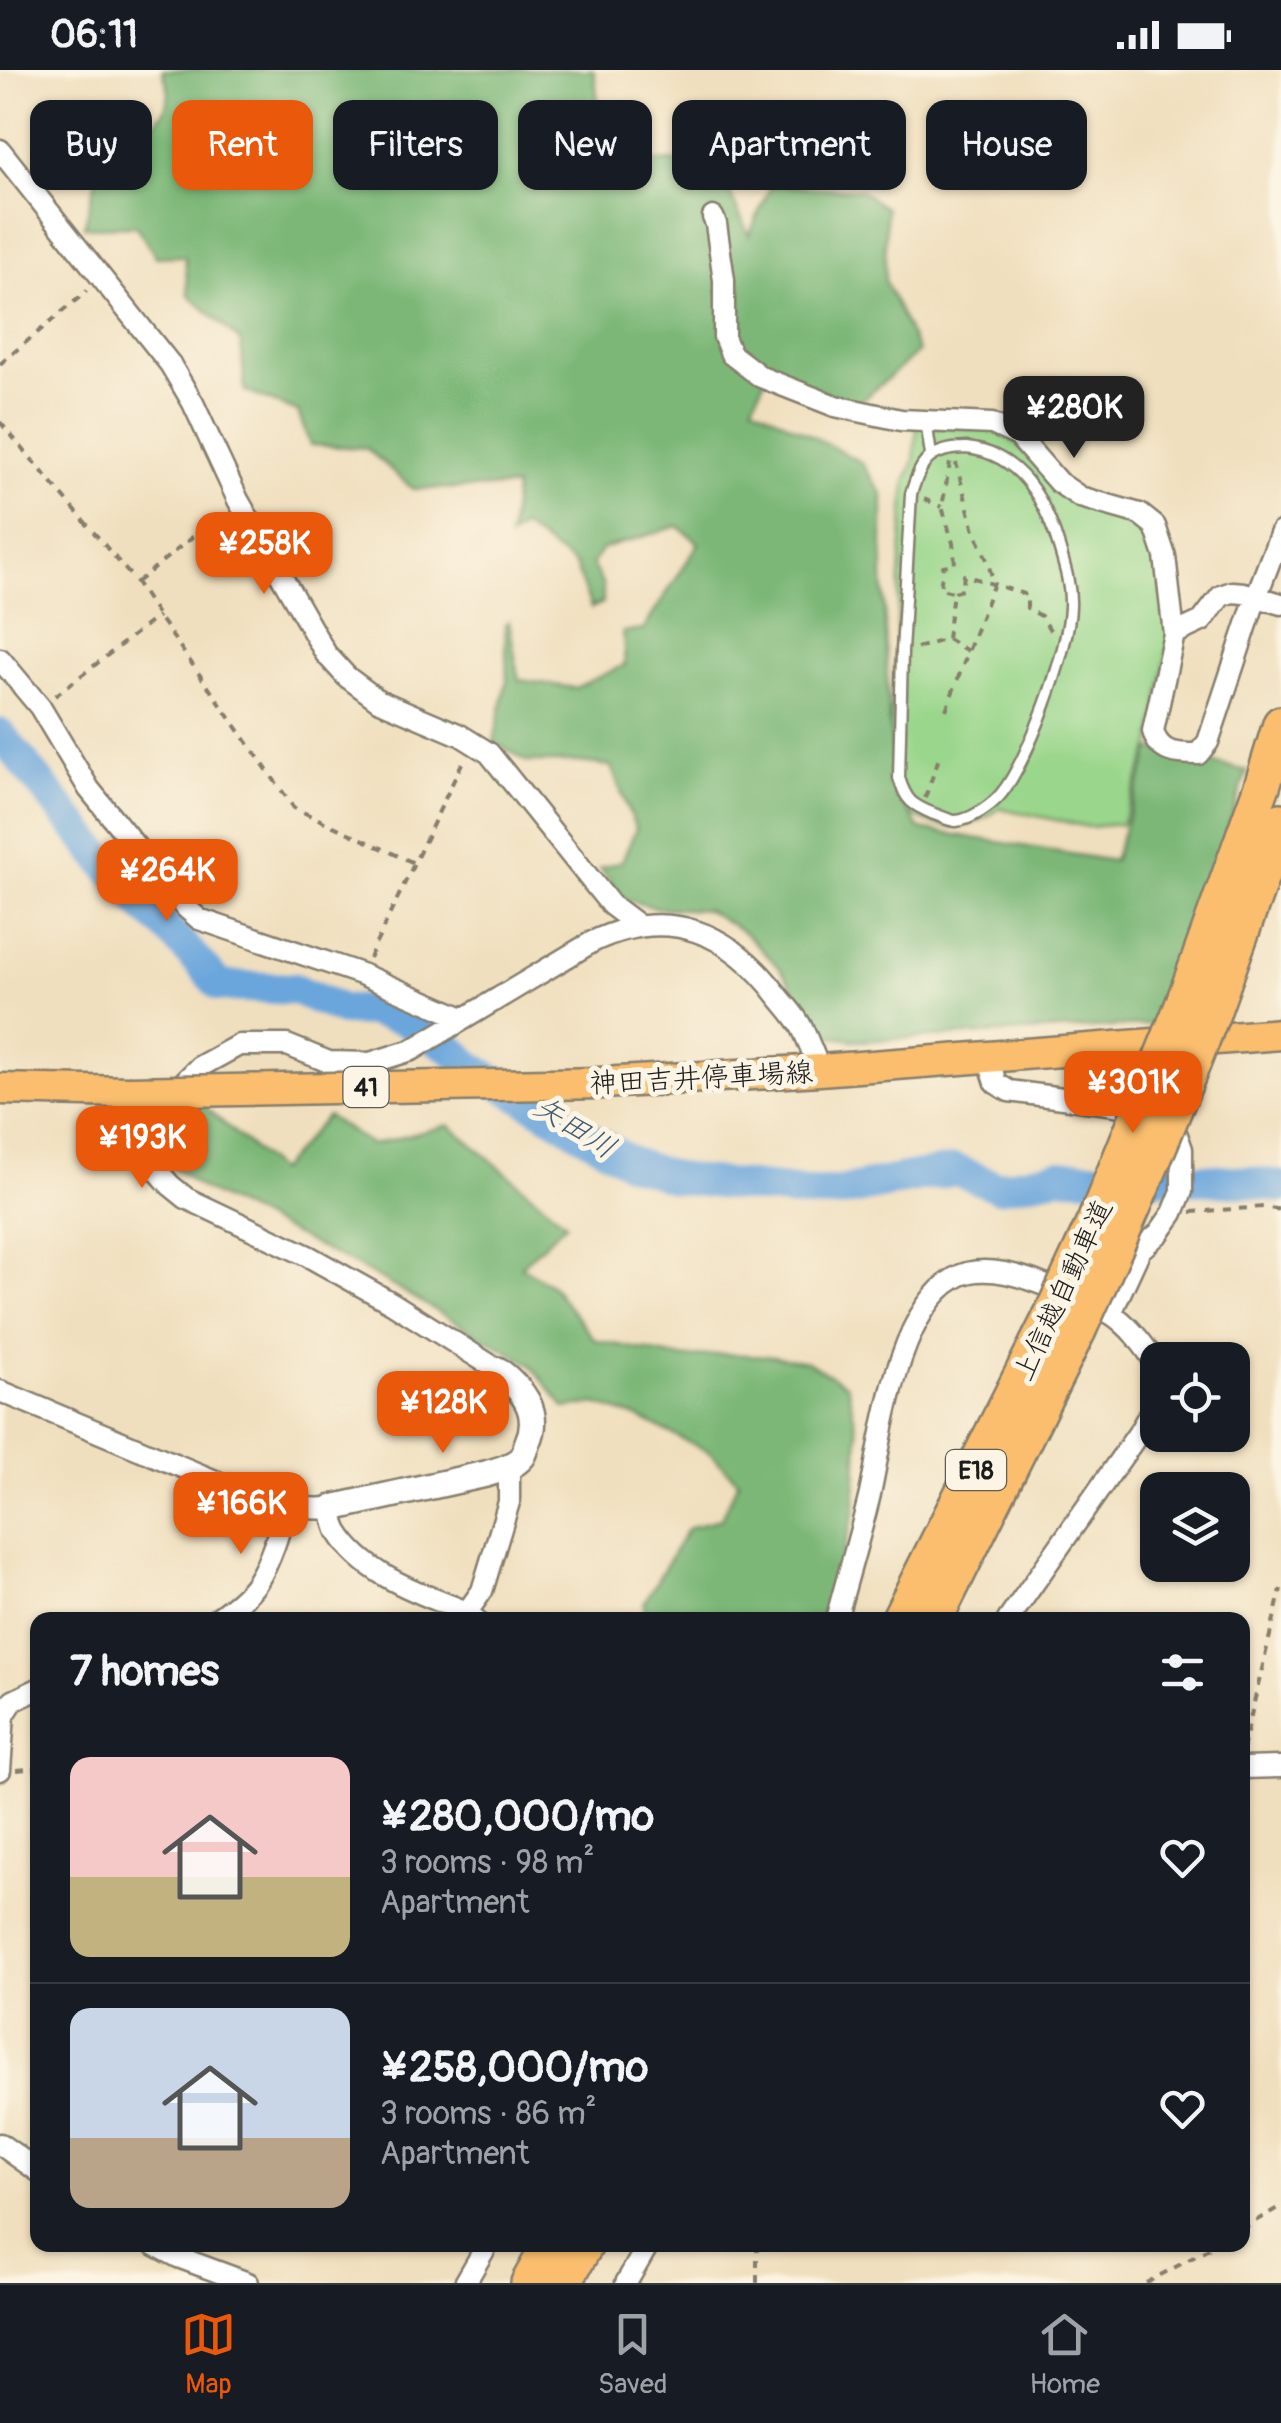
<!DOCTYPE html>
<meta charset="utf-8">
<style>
body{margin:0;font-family:Pangolin,"Klee One",sans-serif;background:#242831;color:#f1f3f6;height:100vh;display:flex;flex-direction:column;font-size:38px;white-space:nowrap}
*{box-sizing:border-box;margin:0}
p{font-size:32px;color:#9ea1a6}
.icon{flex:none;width:55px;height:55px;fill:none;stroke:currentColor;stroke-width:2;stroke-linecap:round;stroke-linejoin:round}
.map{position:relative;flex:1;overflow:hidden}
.sheet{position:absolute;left:30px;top:1542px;width:1220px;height:640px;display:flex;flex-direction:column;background:#171b24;border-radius:20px;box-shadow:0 2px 8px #0004}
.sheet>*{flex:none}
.banner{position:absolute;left:30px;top:30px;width:1222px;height:90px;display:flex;gap:20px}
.tools{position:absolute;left:1140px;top:1272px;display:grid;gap:20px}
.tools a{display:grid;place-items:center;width:110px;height:110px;border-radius:20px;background:#171b24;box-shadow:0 2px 8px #0004;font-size:50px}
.price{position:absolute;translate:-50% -85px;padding:0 22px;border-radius:20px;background:#ea580c;color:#fff;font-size:32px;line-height:65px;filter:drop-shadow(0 2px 5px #0008)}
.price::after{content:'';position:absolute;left:50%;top:60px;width:30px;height:22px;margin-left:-15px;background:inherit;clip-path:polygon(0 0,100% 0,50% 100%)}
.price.on{background:#222;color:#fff}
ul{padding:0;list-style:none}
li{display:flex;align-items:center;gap:30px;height:250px;padding:0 40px}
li+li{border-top:2px solid #363941}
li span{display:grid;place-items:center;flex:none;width:280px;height:200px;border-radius:20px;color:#555}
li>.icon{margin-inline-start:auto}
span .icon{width:120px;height:120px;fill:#fffc;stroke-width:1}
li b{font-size:42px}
h2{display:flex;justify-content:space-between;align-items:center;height:120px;padding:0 40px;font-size:42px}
.tag{padding:0 35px;border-radius:20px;background:#171b24;box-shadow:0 2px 8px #0004;font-size:35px;line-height:90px}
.tag.on{background:#ea580c;color:#fff}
.status{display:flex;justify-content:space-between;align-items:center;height:70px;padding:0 50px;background:#171b24;direction:ltr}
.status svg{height:28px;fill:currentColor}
.tabs{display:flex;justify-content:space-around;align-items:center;height:140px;border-top:2px solid #363941;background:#171b24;font-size:28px;color:#9ea1a6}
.tabs a{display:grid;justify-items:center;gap:5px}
.tabs .on{color:#ea580c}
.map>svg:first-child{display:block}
.green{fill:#9ad68b;stroke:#5b7954;stroke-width:2.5}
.forest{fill:#7bb777;stroke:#4c6a4a;stroke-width:2.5}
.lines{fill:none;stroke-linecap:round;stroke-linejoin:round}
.river{stroke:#6ba6dc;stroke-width:32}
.service-casing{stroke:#867e6d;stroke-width:15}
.minor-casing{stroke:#867e6d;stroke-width:25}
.tertiary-casing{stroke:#867e6d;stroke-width:30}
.primary-casing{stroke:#867e6d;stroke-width:35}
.motorway-casing{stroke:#867e6d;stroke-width:40}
.path{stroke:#867e6d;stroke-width:4;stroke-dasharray:8 8;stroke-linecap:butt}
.service{stroke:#fff;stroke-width:10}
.minor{stroke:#fff;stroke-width:20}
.tertiary{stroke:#fff;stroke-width:25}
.primary{stroke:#fabe6e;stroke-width:30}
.motorway{stroke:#fabe6e;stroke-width:35}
.primary-bridge-casing{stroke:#867e6d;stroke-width:35;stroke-linecap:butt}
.motorway-bridge-casing{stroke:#867e6d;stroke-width:40;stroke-linecap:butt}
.primary-bridge{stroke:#fabe6e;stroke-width:30}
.motorway-bridge{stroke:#fabe6e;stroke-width:35}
.labels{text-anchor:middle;stroke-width:10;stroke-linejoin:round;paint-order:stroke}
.shield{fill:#fcf5e5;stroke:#5f5d58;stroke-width:2.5}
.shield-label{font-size:25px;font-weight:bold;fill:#1c1c1c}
.street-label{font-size:28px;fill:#1c1c1c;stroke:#fcf5e5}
.water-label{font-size:30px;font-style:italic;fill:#405a72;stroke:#fcf5e5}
</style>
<div class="status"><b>06:11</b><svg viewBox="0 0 49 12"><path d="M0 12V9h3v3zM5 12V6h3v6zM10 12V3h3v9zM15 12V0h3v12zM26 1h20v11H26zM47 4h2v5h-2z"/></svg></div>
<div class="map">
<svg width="1281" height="2213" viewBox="0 0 1281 2213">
<rect width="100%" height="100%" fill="#fcf5e5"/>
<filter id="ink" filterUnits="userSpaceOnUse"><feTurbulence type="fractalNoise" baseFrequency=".01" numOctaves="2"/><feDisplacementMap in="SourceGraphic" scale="20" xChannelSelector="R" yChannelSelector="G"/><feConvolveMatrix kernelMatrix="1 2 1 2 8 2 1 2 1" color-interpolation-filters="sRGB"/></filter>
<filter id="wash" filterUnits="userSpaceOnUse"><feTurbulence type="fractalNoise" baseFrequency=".0048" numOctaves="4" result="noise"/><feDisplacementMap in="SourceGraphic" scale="40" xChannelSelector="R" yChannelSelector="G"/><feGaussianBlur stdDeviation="2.25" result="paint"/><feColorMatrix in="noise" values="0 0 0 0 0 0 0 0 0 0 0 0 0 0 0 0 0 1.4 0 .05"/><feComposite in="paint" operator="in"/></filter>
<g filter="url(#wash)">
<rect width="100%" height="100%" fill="#f0dfbe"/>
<path class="green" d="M917 356 991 358 1015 370 1054 414 1140 453 1151 462 1170 563 1152 673 1122 754 1088 757 1000 738C972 759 951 763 918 748 911 745 903 742 898 735 891 726 891 709 888 697L906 412 914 391Z"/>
<path class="forest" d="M162 0H594L598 32 614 74 632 94 672 91 720 102 749 165 771 115 860 120 886 139 885 211 918 282 858 334 767 304 753 335 861 392 883 425V505L889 653 897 725 920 759 1113 791 1151 679 1247 701 1164 954 859 971 835 967 816 951 780 898 745 863 707 840 658 838 625 830 600 798 622 791 636 759 611 696 579 692H527L494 671 507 610 505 554 509 551 519 610 575 618 625 595 623 562 643 560 699 473 678 456 602 479 592 494 603 516V533L591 538 575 495 522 457 509 468 515 417 413 419 366 378 310 375 298 342 245 321 241 272 188 224 185 186 156 187 136 156 84 157 101 89C126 75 166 57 169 23 169 16 164 7 162 0Z
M187 1034 203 1035 278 1101 327 1046 371 1075 449 1055 566 1153 521 1196 552 1216 595 1270 682 1288 722 1284 773 1286 807 1292 847 1315 858 1363 855 1441 824 1550H624L645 1545 644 1533 687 1459 721 1448 738 1411 709 1382 637 1347 595 1334 565 1338 530 1294 361 1198 199 1117 170 1094 171 1065Z"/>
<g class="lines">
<path class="river" d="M0 664 121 812 148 841 160 850 220 916 295 919 342 940 370 941 403 949 449 977 473 998 630 1092 675 1108 803 1123H837L904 1109 956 1100 998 1117 1058 1105 1207 1109 1266 1114 1281 1117"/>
</g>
</g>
<g filter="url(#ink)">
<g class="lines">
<defs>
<path id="service" d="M926 351 931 385
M966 378C1020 383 1045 430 1059 477 1065 497 1071 516 1070 537 1069 579 1028 692 1001 724 992 735 971 750 956 751 949 751 941 746 934 744 912 735 906 731 899 708L902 582 911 424C921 391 929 379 966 378Z"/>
<path id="minor" d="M0 80 170 294 193 333 238 430 326 584 347 607 378 630 460 665 489 683 611 835 639 856
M713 147 716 154 724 210V267L731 284 761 307 835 336 901 350 992 354 1018 366 1058 412 1080 427 1140 444 1155 456 1165 486 1174 564 1153 661C1159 684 1177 684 1198 684L1208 672 1256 527 1281 462
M1174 564 1202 551 1221 526 1232 522 1244 523 1281 534
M0 589 40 637 89 719 184 836 199 849 361 904 463 948
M988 988 996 1013 1009 1021 1116 1035 1164 1053 1177 1065 1182 1079V1121L1173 1143 1159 1163 1140 1180 1111 1243
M498 1300 392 1233 308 1186 186 1128 170 1115 157 1100 153 1068 170 1026 199 997 239 975H287L329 992 370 993 412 980 592 872C669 835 730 862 779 927 787 937 797 947 802 958 809 972 814 986 820 1000
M0 1321 256 1428C282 1436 304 1440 332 1438 333 1446 334 1455 338 1462 365 1506 422 1524 467 1542L476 1550
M467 1542 482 1521 509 1432V1396
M215 1550C230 1539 247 1527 257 1512 271 1490 279 1462 286 1437
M836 1550C847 1508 860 1466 870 1424 883 1363 897 1242 955 1208 980 1193 1019 1205 1044 1215 1065 1224 1088 1231 1108 1242 1127 1252 1148 1279 1158 1298
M1008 1550 1138 1364 1149 1345 1158 1322
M1242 1698 1281 1697
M0 1700 4 1645 13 1631 38 1619
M0 2074 38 2101
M155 2175 178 2187 248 2213
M465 2213 487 2175
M626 2213 648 2175"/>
<path id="tertiary" d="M332 1438 486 1404C498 1400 514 1397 522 1387 525 1383 526 1377 528 1372 542 1341 521 1318 498 1300"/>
<path id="primary" d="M602 1013 820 1000 1281 964
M0 1019 129 1022"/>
<path id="motorway" d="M1182 938 1263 713 1281 654
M1212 943 1281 751
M899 1550 1050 1249
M934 1550 1078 1260
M529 2213 550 2175
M563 2213 585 2175"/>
</defs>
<use href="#service" class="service-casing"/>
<use href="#minor" class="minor-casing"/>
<use href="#tertiary" class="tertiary-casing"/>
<use href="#primary" class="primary-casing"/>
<use href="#motorway" class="motorway-casing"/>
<path class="path" d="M0 294 87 221
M0 352 136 512 158 546 294 738 414 793
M924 429 942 437
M137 512 223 442
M954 522 962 520 964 505 1027 525V538L1041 546 1052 563
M947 569 968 581
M917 578 947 569 953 522 940 519 943 496 955 494 953 473 942 437 950 393
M55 626 158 546
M946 640 994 513 987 490 973 457 956 393
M925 728 940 685
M369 888 464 689
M1191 1142 1264 1137 1281 1140
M1243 1679 1281 1519
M17 1700 38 1698
M1242 2159 1281 2136
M757 2213V2175
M1146 2213 1216 2175"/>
<use href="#service" class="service"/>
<use href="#minor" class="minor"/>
<use href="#tertiary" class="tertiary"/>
<use href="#primary" class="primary"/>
<use href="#motorway" class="motorway"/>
<defs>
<path id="primary-bridge" d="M129 1022 602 1013"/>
<path id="motorway-bridge" d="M1050 1249 1096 1149 1182 938
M1078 1260C1126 1155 1171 1050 1212 943"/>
</defs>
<use href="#primary-bridge" class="primary-bridge-casing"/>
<use href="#motorway-bridge" class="motorway-bridge-casing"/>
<use href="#primary-bridge" class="primary-bridge"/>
<use href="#motorway-bridge" class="motorway-bridge"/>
</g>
</g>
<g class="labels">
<g class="shield">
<rect x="343.5" y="997" width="45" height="40" rx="8"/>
<rect x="946" y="1380" width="60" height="40" rx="8"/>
</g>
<g class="shield-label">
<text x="366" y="1026">41</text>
<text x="976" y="1409">E18</text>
</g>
<g class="street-label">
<text transform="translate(701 1007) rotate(-3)" y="10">神田吉井停車場線</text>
<text transform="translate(1062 1220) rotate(-65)" y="10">上信越自動車道</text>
</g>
<g class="water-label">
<text transform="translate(575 1057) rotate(32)" y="10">矢田川</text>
</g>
</g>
</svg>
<div class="tools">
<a><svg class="icon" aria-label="locate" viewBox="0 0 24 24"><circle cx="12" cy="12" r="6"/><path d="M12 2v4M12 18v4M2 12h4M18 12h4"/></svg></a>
<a><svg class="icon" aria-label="layers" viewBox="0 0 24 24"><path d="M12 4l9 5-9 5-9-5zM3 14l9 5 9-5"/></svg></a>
</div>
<b class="price on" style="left:1074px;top:391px">¥280K</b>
<b class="price" style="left:264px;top:527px">¥258K</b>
<b class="price" style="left:167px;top:854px">¥264K</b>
<b class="price" style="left:1133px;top:1066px">¥301K</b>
<b class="price" style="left:142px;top:1121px">¥193K</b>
<b class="price" style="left:443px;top:1386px">¥128K</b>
<b class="price" style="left:241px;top:1487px">¥166K</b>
<div class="banner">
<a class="tag">Buy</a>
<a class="tag on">Rent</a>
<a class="tag">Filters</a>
<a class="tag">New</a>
<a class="tag">Apartment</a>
<a class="tag">House</a>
</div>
<section class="sheet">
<h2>7 homes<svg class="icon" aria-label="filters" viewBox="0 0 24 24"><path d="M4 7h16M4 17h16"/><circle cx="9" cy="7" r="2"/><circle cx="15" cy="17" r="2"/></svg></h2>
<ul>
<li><span style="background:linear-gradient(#f6c9c9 60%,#c2b280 0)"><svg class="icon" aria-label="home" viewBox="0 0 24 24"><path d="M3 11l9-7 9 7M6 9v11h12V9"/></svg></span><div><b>¥280,000/mo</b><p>3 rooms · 98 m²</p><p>Apartment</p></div><svg class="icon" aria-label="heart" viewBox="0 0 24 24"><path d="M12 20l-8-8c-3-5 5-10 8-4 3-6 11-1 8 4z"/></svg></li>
<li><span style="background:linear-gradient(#c9d6e8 65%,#b9a48a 0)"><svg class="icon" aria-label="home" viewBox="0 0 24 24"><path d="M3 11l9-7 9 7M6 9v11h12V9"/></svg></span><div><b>¥258,000/mo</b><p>3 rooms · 86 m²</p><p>Apartment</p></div><svg class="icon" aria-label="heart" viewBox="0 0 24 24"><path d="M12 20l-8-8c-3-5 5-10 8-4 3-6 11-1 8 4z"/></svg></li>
</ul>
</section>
</div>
<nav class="tabs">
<a class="on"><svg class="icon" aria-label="map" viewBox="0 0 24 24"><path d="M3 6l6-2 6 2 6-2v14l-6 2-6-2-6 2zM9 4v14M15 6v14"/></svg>Map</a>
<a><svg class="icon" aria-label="saved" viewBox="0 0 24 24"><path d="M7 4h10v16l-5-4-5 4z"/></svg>Saved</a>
<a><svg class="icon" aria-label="home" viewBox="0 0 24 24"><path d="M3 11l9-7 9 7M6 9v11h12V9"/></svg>Home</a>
</nav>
